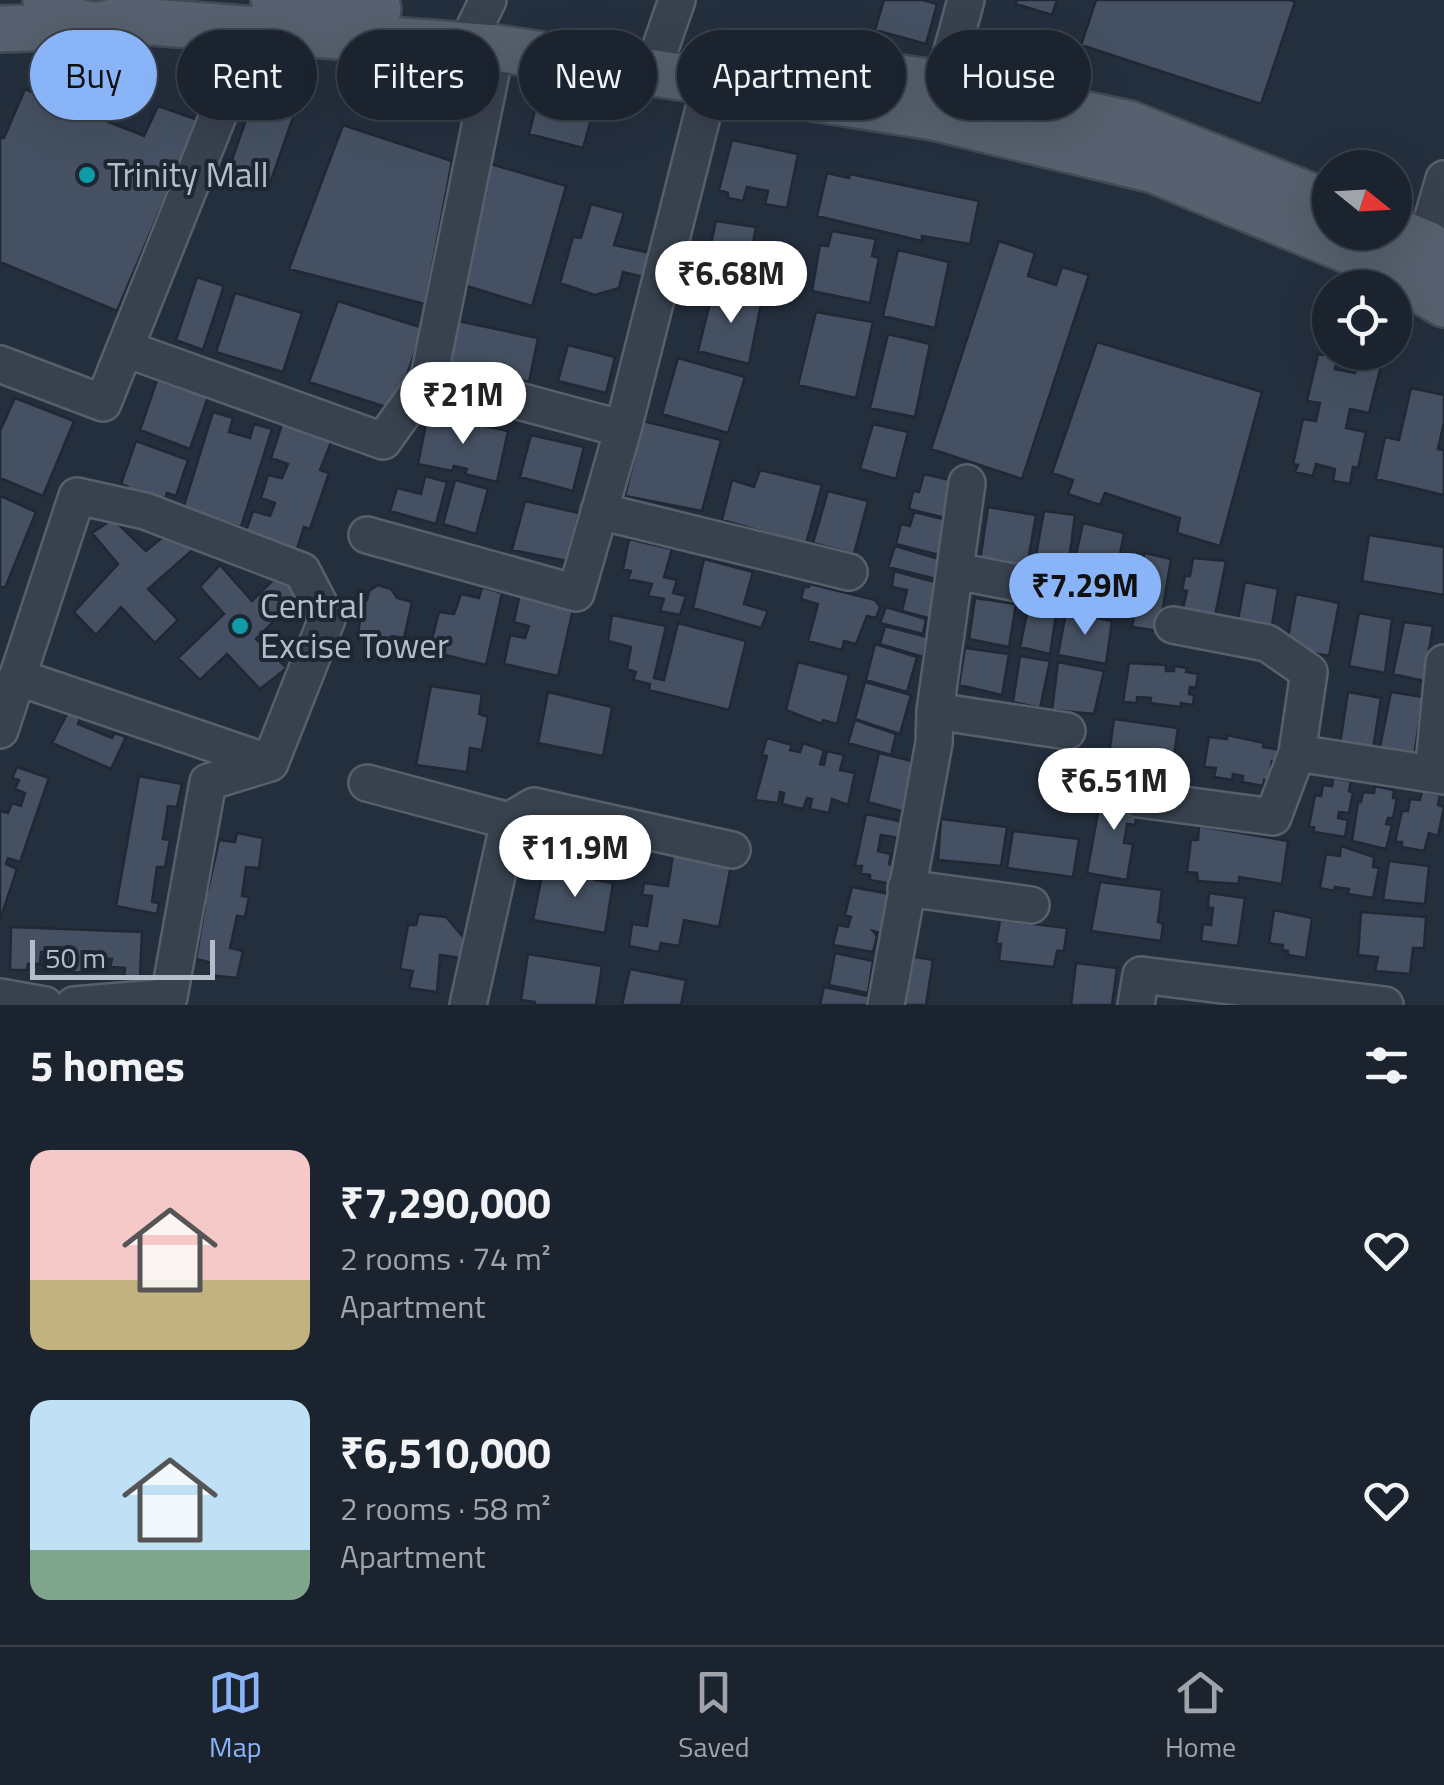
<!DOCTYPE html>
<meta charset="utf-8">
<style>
body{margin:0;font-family:"Titillium Web",sans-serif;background:#282f3a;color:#f1f3f6;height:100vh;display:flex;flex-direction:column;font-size:38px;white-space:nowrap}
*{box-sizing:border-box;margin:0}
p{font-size:32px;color:#a0a4aa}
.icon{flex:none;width:55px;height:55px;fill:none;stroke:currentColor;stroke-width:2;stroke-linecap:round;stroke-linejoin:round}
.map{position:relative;height:1005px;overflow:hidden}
.panel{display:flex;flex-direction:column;background:#1b232e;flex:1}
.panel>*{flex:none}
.top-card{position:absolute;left:30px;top:30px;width:1385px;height:90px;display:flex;gap:20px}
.needle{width:65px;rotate:108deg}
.controls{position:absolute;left:1312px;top:150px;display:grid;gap:20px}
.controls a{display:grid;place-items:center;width:100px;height:100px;border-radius:50%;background:#1b232e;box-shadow:0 10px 40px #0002,0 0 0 2px #39404a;font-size:50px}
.scale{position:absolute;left:30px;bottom:25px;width:185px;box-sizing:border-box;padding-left:10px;border:5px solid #b4bcc9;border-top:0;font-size:28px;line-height:35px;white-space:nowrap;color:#b4bcc9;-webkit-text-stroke:8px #1d2633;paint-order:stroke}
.price{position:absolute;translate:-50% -85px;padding:0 22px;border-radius:35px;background:#fff;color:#222;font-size:32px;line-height:65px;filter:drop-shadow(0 2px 5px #0008)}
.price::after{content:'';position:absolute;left:50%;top:60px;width:30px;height:22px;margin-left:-15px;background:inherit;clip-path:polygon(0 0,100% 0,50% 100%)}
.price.current{background:#8ab4f8;color:#111}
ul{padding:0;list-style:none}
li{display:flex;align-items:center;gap:30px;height:250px;padding:0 30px}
li span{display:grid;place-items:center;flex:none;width:280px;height:200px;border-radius:20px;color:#555}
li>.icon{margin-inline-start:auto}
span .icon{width:120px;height:120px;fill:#fffc;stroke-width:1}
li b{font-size:42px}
h2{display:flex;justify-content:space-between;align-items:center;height:120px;padding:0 30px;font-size:42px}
.pill{padding:0 35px;border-radius:45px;background:#1b232e;box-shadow:0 10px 40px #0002,0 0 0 2px #39404a;font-size:35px;line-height:90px}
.pill.current{background:#8ab4f8;color:#111}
.menu{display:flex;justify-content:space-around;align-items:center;height:140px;border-top:2px solid #39404a;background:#1b232e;font-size:28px;color:#a0a4aa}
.menu a{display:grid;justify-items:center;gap:5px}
.menu .current{color:#8ab4f8}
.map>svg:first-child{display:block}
.building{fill:#455162;stroke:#1f2835;stroke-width:2.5}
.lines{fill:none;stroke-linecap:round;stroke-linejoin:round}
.minor-casing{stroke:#565f6c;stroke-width:40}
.major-casing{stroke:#414a57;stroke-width:50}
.minor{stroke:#38414e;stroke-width:35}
.major{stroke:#56606e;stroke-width:45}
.culture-dot{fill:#0f9aa8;stroke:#1d2633;stroke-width:4}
.labels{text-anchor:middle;stroke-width:8;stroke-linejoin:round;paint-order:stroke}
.poi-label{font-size:35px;fill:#b4bcc9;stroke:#1d2633;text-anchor:start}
</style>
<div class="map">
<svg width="1444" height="1005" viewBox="0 0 1444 1005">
<rect width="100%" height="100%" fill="#242f3e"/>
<path class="building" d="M884 0H923L937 4 926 44 875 30Z
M1017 0H1057L1052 15 1016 4Z
M1096 0H1290L1295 2 1261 104 1081 45Z
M543 79 598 95 583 148 529 134Z
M260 80 301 95 269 186 228 171Z
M25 89 144 136 158 106 198 120 117 311 0 262V137L4 138Z
M343 125 452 161 425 304 289 269Z
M732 140 798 154 787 208 765 204 768 191 747 187 743 201 728 198V193L719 190Z
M484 162 566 186 532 306 454 282 468 253 486 192 477 189Z
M827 173 849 178 850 174 979 201 970 244 922 236V241L817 216Z
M591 204 624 213 614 245 650 253 644 277 623 272 619 288 595 295 560 283 573 237 581 238Z
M716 221 756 227 748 270 707 262Z
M832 231 876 239 872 256 879 258 870 303 812 291 820 245 828 246Z
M999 241 1035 253 1028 276 1056 285 1062 267 1089 275 1022 479 931 449Z
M898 250 949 262 935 328 883 316Z
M197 277 224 286 203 350 176 340Z
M714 287 762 299 749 364 698 351Z
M235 293 302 313 283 372 216 352Z
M338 301 423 328 395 410 309 382Z
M816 312 873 322 856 398 798 385Z
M458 321 538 338 529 382 448 364Z
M888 334 930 344 915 417 870 408Z
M1097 342 1262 392 1220 546 1177 533 1180 518 1105 493 1100 505 1068 494 1073 480 1052 473Z
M568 345 615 357 606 393 558 381Z
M1325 348 1330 352H1339L1335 369 1355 373 1359 353 1375 356 1374 364 1381 366 1369 413 1350 409 1346 428 1366 432 1358 468 1353 467 1350 484 1333 481 1335 469 1316 464 1313 476 1295 472 1298 465 1293 464 1303 419 1316 421 1320 403 1307 401 1318 354 1323 355Z
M678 358 745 377 728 433 662 414Z
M157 380 208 397 190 449 140 430Z
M1411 388 1444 395V422L1438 449 1444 450V495L1376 479 1385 437 1399 440Z
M15 398 74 421 43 496 0 478V431Z
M213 412 233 418 229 432 250 438 254 424 272 429 241 527 183 509Z
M428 414 508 431 497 482 465 474 467 469 454 466 452 471 418 464Z
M643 421 721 440 702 511 625 496Z
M282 424 332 440 320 470 329 473 310 529 304 527 295 555 243 539 253 511 270 516 275 503 261 498 268 475 282 478 288 464 271 458Z
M873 424 908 432 896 479 860 469Z
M531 435 584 447 573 491 520 477Z
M136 441 188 460 176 496 167 493 164 501 125 496 128 487 121 484Z
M760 470 822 485 806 544 722 520 732 480 754 487Z
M924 474 963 483 954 520 909 509 913 491 919 492Z
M425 476 447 482 436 524 390 511 397 488 421 494Z
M455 480 488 489 476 534 443 524Z
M828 491 868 501 854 554 813 543Z
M0 496 36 512 5 588 0 586Z
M525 501 579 513 567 561 512 550Z
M988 507 1036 515 1027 567 980 561Z
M1044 511 1075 515 1067 576 1033 572Z
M914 512 955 522 947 557 896 544 901 524 910 526Z
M113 519 146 551 176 526 196 547 148 589 178 620 155 643 121 607 96 635 74 612 118 564 92 533Z
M1083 523 1124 533 1119 560 1124 561 1121 573 1074 564Z
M1369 535 1444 547V595L1362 581Z
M629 539 672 549 664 577 677 580 673 593 686 596 680 615 660 611 664 599 648 596 652 584 628 579 631 571 623 569Z
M895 546 949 562 944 581 888 567Z
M1145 553 1171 559 1159 631 1132 627 1139 592H1133L1136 581 1140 582 1143 569H1138Z
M1193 558 1226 561 1214 621 1182 613 1187 591 1182 590 1185 576H1190Z
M704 559 753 572 744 604 768 611 761 628 693 608Z
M220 565 252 601 280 573 302 593 256 639 287 668 260 689 227 654 200 680 178 658 224 614 200 587Z
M894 571 946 585 939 621 902 611 907 590 892 587Z
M1245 582 1278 589 1271 631 1237 625Z
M810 584 875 600 880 607 876 618 867 616 856 644 844 641 842 650 808 641 818 604 801 599 804 587H809Z
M378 585 391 589 397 598 412 602 404 638 392 636 385 640 358 633 360 621 356 615 360 603 367 600 369 591Z
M482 587 502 593 486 665 429 651 439 612 454 614 461 594 479 598Z
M520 593 574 605 558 676 504 664 510 635 525 638 529 626 514 622Z
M1296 594 1339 603 1329 656 1286 648Z
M975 598 1016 604 1009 647 969 639Z
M1029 604 1057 609 1050 654 1020 647Z
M886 607 926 619 923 634 880 623Z
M1066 612 1112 621 1106 664 1058 655Z
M1359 613 1392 619 1385 673 1349 666Z
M612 615 666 626 654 678 664 680 678 623 746 641 729 710 649 690 650 684 633 680 636 672 627 669 631 647 608 641Z
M1404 622 1433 626 1424 681 1393 674Z
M885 626 927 637 923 657 880 644Z
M875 644 917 657 907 692 866 680Z
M965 648 1009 654 1002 695 959 685Z
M1020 656 1050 661 1040 708 1013 702Z
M798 662 849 675 837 724 823 720 822 724 786 710Z
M1058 662 1104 671 1094 714 1052 710Z
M1129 663 1166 665V671H1174V666L1187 668 1186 672 1198 674 1196 688 1190 687 1189 694 1194 695 1193 705 1181 703V707L1150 703 1151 698 1137 697V703L1123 702Z
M865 682 911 695 900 734 855 719Z
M431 686 482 694 479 714 488 717 482 750 470 748 467 772 416 765Z
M548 692 612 707 603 756 538 743Z
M1348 692 1381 698 1373 749 1340 744Z
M1391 692 1423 697 1414 756 1380 747Z
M68 712 80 717 78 724 112 738 115 733 126 737 111 769 52 743Z
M1114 719 1178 728 1171 776 1107 768Z
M855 720 896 734 891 755 848 743Z
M1227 735 1264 743 1263 747 1280 750 1278 763 1272 761 1271 766 1275 767 1277 783 1264 780 1263 786 1242 782 1243 776 1233 774 1232 780 1214 777 1216 768 1204 767 1209 737 1227 739Z
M767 738 792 745 790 750 800 752 803 743 824 750 820 764 824 765 827 751 844 755 840 770 855 773 848 805 832 799 829 813 810 809 812 799 807 798 803 809 782 804 784 793 780 792 778 803 755 800 767 756 762 755Z
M879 753 916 762 905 812 868 802Z
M17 767 49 778 20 862 8 858 6 864 17 869 0 920V811L8 813 12 803 21 806 25 793 15 789 19 780 12 778Z
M1061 775 1087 778 1083 809 1056 806Z
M139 776 182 784 177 807 168 806 163 839 170 840 165 867H157L152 902 159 903 157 914 116 906Z
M1333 778 1351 781 1349 791 1353 793 1349 813 1339 812 1338 818 1348 820 1345 837 1314 832V827L1309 826 1315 795 1321 796 1323 785 1332 786Z
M1103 785 1141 791 1135 825 1127 824 1124 843 1133 844 1127 880 1087 873Z
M1375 786 1394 790 1393 798H1397L1393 818H1388L1386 824 1392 825 1386 849 1352 841 1358 802H1361L1363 792 1374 793Z
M1422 791 1440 795 1438 805 1444 807 1438 836 1429 833 1424 851 1402 847V842H1395L1402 811H1408L1410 799 1420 800Z
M866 814 903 822 899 838 881 835 878 851 891 854 889 864 896 866 892 884 870 880V875L861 873 862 866H855Z
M941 819 1007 827 1001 866 938 860Z
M1199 826 1288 841 1282 884 1239 877V884L1198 881 1197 873 1187 872 1191 840H1198Z
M1013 831 1079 839 1073 877 1007 868Z
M237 833 263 838 259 868 246 867 242 896 249 897 245 917 237 916 230 948 243 951 237 978 210 975 212 963 196 959 205 906 192 903 195 888 208 890 219 840 235 842Z
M1341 846 1374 857 1373 867 1379 868 1373 898 1348 894 1349 889 1335 887 1334 891 1320 888 1326 854 1340 856Z
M673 855 731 865 719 927 684 920 679 946 661 943 659 952 629 946 632 924 647 926 652 896 642 895 644 883 668 886Z
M577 859 597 864 595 880 613 883 605 933 533 920 542 875 574 879Z
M1389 861 1429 866 1425 904 1383 900Z
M1100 882 1162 890 1158 922 1163 924 1161 941 1091 931Z
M852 887 895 895 886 935 873 931 877 936 873 952 833 945 838 925 848 927 851 917 845 915Z
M1209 893 1245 898 1238 946 1201 941 1203 924 1211 925 1213 908H1208Z
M1274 910 1312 918 1306 958 1288 955V951L1282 950 1283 945 1269 943Z
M1361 912 1426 917 1424 948H1413L1410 974 1375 971 1378 957 1358 955Z
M419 914 446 917 464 938 461 958 440 955 437 992 409 988 413 971 400 969 408 925H416Z
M1000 920 1067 928 1064 951H1057L1054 967 999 961 1001 944H996Z
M11 927 142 932 140 977H124L125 968 110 967 112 959 102 958 99 968 90 966 89 973 60 971 59 966H48L47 952H41L40 964H28L27 970H10Z
M835 953 873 961 868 993 829 985Z
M528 954 602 966 596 1005H534L535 1002 521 1000Z
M910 956 933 960 926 1005H900Z
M1076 963 1117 968 1112 1005H1071Z
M630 969 686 980 681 1005H622Z
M824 987 873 997 872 1005H820Z"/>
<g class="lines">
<defs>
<path id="minor" d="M662 43 677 0
M466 45 488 0
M943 84 966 0
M1419 265 1444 179
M126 349 383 441 429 377 623 429
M0 364 103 403 252 31
M429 377 496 48
M599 511 849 572
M367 535 576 593 623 429 711 81
M956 571 1083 596
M17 677 270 763
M935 711 1067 731
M0 730 77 496 145 511 302 571 327 619 270 763 208 782 169 997 74 1005
M1297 753 1444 776
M1433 774 1444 663
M367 783 509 821
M1139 799 1273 817 1297 753 1309 672 1267 643 1173 625
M906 888 1031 905
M0 997 45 1005
M468 1005 509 821 534 806 732 850
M886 1005 934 743 935 711 967 483
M1136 1005 1141 975 1385 1005"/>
<path id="major" d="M46 0C69 26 106 36 133 9
M274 0 378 9
M110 23 151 22 496 48 934 117 1154 170 1367 258 1444 304
M0 29 90 26
M759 58 943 84 1129 124 1330 204
M1395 231 1427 244 1444 256"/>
</defs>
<use href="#minor" class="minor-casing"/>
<use href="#major" class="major-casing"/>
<use href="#minor" class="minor"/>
<use href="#major" class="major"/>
</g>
<g class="culture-dot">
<circle cx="87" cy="175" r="10"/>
<circle cx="240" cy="626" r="10"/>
</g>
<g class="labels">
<g class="poi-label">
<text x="107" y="187">Trinity Mall</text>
<text x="260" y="618">Central<tspan x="260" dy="40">Excise Tower</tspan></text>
</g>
</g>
</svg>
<div class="controls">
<a><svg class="needle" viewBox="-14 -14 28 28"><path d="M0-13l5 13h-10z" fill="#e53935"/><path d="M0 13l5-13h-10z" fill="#a0a4aa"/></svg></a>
<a><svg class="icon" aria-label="locate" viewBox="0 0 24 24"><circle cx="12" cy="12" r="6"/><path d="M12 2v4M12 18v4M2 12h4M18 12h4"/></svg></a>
</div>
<div class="scale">50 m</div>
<b class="price" style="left:731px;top:326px">₹6.68M</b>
<b class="price" style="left:463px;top:447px">₹21M</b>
<b class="price current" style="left:1085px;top:638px">₹7.29M</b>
<b class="price" style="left:1114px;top:833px">₹6.51M</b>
<b class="price" style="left:575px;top:900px">₹11.9M</b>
<div class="top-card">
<a class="pill current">Buy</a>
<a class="pill">Rent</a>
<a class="pill">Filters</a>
<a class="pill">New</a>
<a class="pill">Apartment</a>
<a class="pill">House</a>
</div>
</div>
<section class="panel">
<h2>5 homes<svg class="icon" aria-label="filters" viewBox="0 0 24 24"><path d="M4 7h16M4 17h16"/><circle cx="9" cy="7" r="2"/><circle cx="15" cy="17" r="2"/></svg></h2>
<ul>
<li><span style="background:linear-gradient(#f6c9c9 65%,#c2b280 0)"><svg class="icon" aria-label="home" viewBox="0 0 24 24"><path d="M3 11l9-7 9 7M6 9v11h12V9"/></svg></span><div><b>₹7,290,000</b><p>2 rooms · 74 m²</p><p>Apartment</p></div><svg class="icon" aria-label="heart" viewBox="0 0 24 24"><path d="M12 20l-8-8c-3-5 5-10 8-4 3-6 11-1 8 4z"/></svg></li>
<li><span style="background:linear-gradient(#bfe0f5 75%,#7fa58c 0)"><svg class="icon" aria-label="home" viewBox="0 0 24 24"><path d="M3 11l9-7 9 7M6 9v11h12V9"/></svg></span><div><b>₹6,510,000</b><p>2 rooms · 58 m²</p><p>Apartment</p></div><svg class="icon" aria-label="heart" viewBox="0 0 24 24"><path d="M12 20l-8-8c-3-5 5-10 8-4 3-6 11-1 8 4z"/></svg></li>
</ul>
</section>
<nav class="menu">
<a class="current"><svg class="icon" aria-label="map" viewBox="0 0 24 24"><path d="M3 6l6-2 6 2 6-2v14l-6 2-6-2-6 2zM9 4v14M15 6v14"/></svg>Map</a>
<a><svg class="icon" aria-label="saved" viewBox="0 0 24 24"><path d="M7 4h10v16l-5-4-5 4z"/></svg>Saved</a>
<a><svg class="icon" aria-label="home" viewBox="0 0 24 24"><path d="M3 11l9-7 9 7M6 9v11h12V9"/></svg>Home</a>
</nav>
